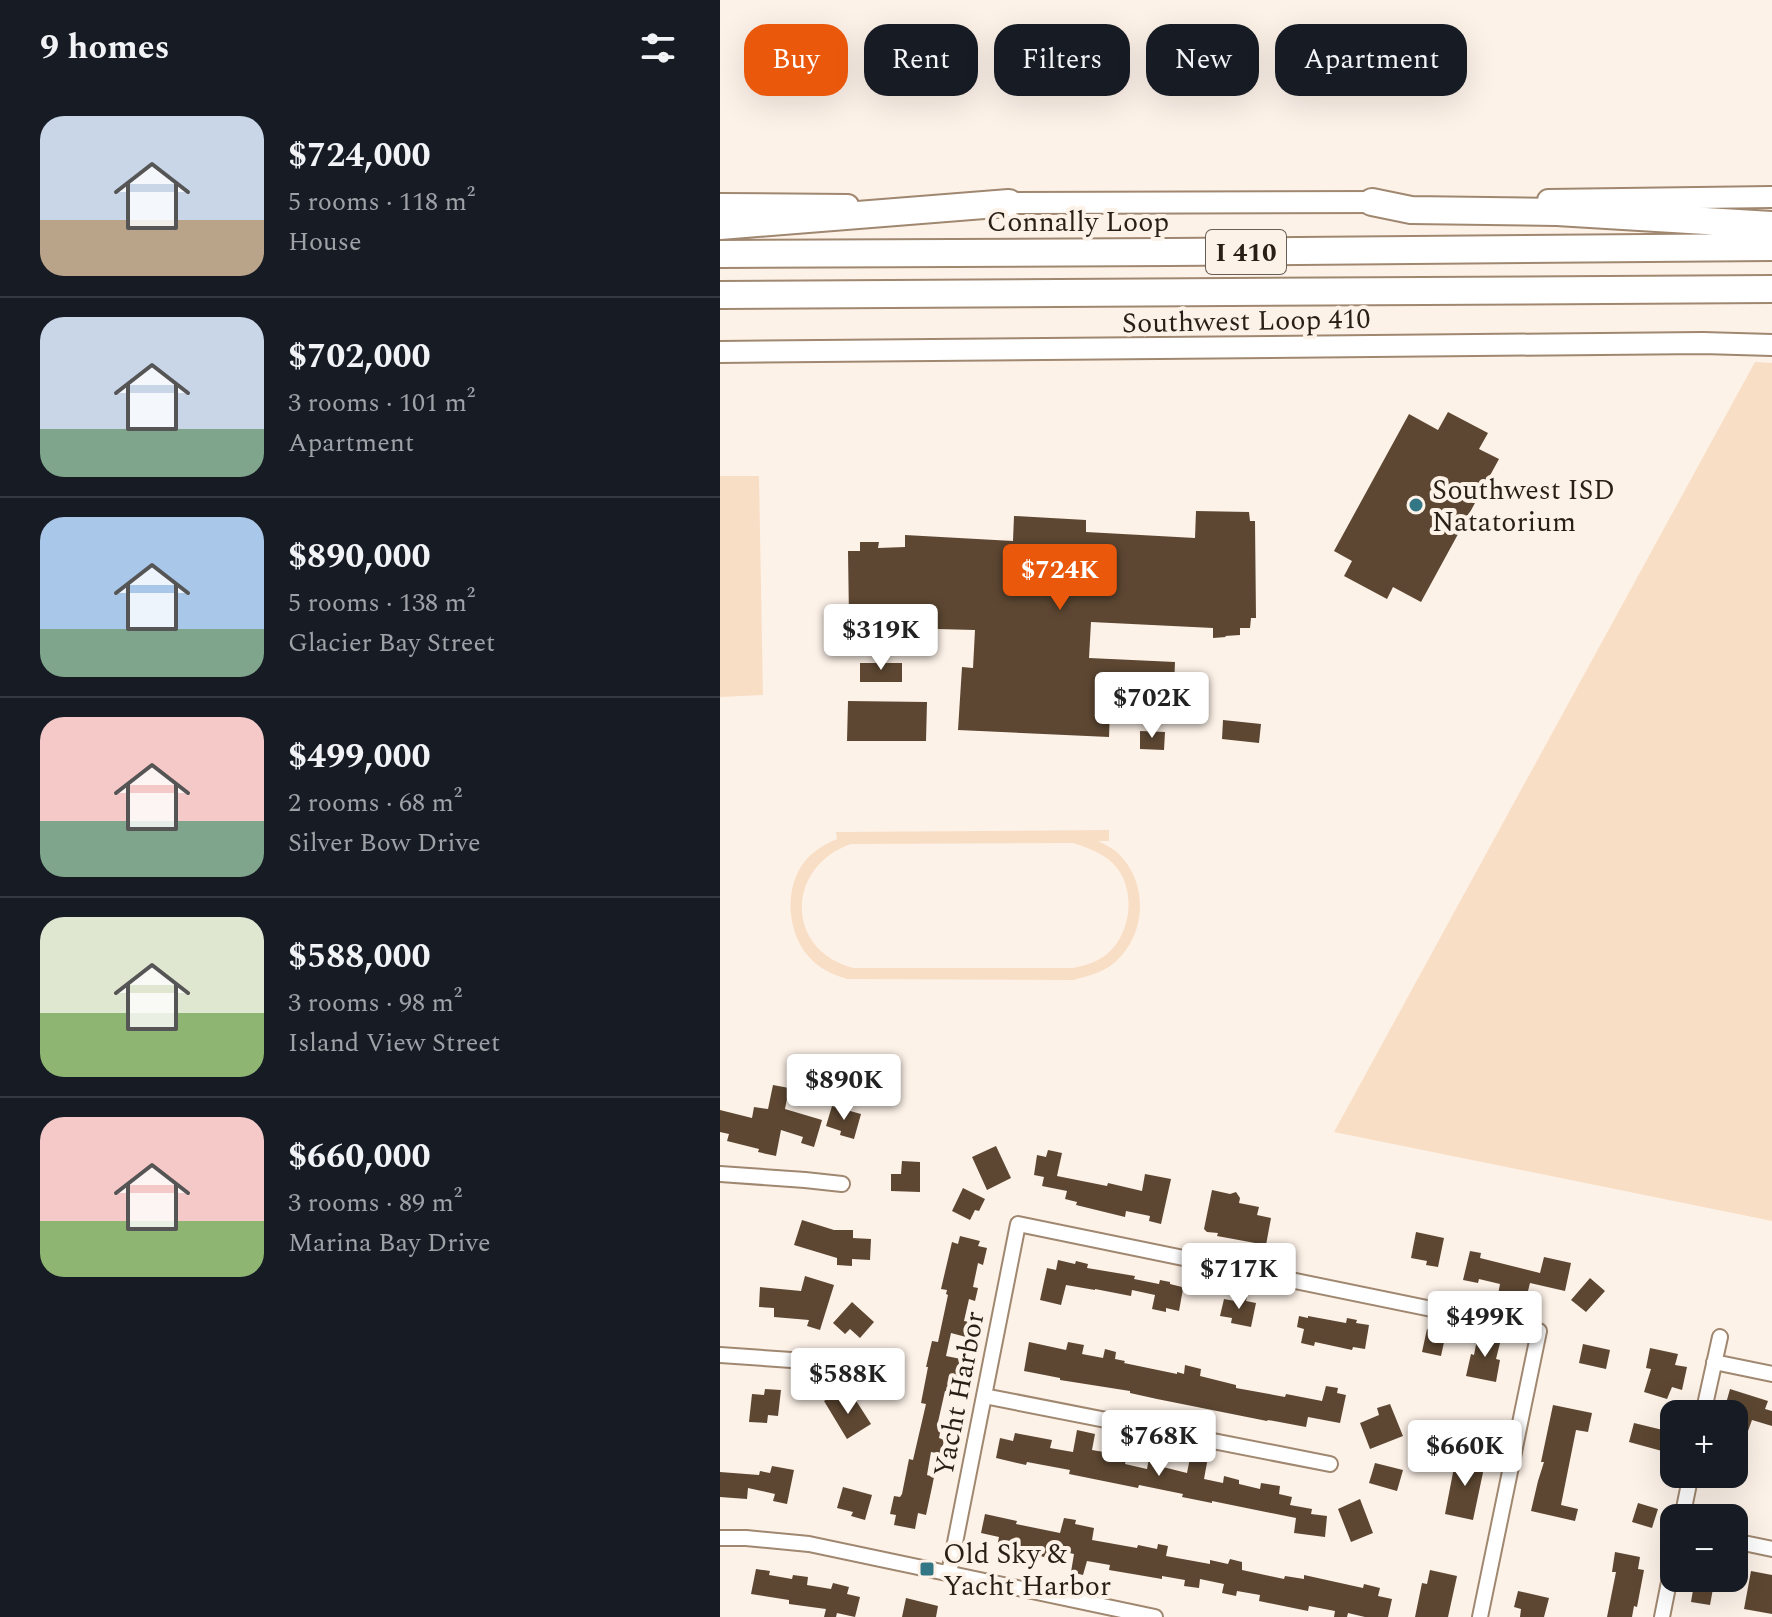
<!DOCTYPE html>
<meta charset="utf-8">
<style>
body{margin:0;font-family:Spectral,serif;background:#20242c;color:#f1f3f6;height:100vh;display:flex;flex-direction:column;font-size:30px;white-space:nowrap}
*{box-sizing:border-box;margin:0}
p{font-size:26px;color:#9ea1a6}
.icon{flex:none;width:44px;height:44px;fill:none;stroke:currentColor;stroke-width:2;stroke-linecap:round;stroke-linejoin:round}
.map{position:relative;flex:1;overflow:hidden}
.drawer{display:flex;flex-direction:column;background:#171b24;width:720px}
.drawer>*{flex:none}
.guide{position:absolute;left:24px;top:24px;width:760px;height:72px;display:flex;gap:16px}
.buttons{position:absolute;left:940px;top:1400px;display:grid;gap:16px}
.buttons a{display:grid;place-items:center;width:88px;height:88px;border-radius:16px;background:#171b24;box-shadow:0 8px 32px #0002;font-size:40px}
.price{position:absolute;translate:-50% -68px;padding:0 18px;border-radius:8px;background:#fff;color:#222;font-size:26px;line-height:52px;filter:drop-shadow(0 2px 4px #0008)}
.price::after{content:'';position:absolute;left:50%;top:48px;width:24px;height:18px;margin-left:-12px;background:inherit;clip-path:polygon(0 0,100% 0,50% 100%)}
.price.selected{background:#ea580c;color:#fff}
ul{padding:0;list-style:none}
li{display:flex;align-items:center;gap:24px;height:200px;padding:0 40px}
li+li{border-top:2px solid #363941}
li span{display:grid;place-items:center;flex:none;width:224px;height:160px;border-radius:24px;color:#555}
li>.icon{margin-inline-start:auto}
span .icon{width:96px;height:96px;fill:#fffc;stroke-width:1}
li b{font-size:34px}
h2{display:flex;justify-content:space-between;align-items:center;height:96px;padding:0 40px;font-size:34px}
.chip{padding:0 28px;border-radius:24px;background:#171b24;box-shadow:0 8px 32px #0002;font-size:28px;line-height:72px}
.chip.selected{background:#ea580c;color:#fff}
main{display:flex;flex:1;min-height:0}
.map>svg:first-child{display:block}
.green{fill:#f9dec6;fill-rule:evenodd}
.building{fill:#5d4732}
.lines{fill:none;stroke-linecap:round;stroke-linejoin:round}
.street-casing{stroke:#a08770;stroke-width:18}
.secondary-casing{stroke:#a08770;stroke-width:24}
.highway-casing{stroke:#a08770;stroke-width:30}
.street{stroke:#fff;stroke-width:14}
.secondary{stroke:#fff;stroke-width:20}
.highway{stroke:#fff;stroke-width:26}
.poi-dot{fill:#337787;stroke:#fdf2e8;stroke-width:3}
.labels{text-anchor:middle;stroke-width:8;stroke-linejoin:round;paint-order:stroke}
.shield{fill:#fdf2e8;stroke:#695e55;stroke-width:2}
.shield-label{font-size:26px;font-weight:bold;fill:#291f16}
.street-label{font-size:28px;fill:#291f16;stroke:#fdf2e8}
.poi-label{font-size:28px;fill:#291f16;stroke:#fdf2e8;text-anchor:start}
</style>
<main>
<section class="drawer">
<h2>9 homes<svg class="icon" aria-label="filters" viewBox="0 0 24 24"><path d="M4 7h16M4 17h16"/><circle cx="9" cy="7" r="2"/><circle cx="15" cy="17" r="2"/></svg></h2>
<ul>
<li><span style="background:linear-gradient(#c9d6e8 65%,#b9a48a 0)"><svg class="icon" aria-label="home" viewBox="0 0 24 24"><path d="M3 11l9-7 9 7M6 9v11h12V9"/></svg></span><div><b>$724,000</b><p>5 rooms · 118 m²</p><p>House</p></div></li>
<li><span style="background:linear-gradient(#c9d6e8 70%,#7fa58c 0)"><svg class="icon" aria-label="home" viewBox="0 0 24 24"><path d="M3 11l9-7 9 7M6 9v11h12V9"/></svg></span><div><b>$702,000</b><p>3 rooms · 101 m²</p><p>Apartment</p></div></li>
<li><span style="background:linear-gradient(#a9c7e8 70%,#7fa58c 0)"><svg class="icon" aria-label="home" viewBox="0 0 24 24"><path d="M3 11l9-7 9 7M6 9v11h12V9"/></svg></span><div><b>$890,000</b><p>5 rooms · 138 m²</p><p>Glacier Bay Street</p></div></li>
<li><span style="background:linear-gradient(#f6c9c9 65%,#7fa58c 0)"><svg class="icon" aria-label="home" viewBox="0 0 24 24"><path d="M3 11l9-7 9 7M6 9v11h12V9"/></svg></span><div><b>$499,000</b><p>2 rooms · 68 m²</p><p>Silver Bow Drive</p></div></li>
<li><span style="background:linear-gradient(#dfe7d0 60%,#8fb573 0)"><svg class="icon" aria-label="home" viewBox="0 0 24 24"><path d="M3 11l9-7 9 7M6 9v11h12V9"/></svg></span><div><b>$588,000</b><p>3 rooms · 98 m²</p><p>Island View Street</p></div></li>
<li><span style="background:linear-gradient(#f6c9c9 65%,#8fb573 0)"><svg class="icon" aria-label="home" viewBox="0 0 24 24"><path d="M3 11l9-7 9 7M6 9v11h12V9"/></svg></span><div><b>$660,000</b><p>3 rooms · 89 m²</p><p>Marina Bay Drive</p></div></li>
</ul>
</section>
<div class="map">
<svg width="1052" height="1617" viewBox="0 0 1052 1617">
<rect width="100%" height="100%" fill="#fdf2e8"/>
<path class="green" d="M1035 362 1052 363V1221L614 1132Z
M0 476H39L43 695 0 697Z
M389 830V841H378C386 845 394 849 400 855 429 885 426 936 394 963 382 973 368 976 353 980L127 979C115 975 104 971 94 962 68 939 63 894 82 865 91 852 103 845 117 839L116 832ZM353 843C365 847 377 851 388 859 417 881 414 931 387 954 377 962 365 966 352 968H134C65 951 65 867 131 844Z"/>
<path class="building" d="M728 412 768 433 759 449 779 459 701 602 673 587 667 599 624 576 632 561 614 551 689 414 718 430Z
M476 511 529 512 530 521H535L536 618H531L530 628H520V635L505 636 506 637 493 638V628L371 622 369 658 455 662 453 712 390 710 389 737 238 730 242 667 253 668 255 630 141 627V619H129L128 551H140V542H159L158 548 185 547V535L293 541 294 516 366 520V532L475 538Z
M140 663H182V682H140Z
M128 701 207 702 206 741H127Z
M503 720 541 724 539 743 502 739Z
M420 731 445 732 444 750 420 749Z
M53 1085 69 1088 65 1109 102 1120 94 1147 81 1143 83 1137 61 1130 56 1156 38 1152 39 1149 7 1141 9 1134 0 1132V1110L32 1118 34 1107 48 1109Z
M112 1106 141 1114 134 1139 120 1135 121 1131 106 1126Z
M276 1146 291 1178 267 1190 252 1157Z
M328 1150 342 1153 337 1176 387 1186 388 1183 422 1191 425 1174 451 1179 441 1224 429 1221 430 1216 406 1211 405 1217 356 1205 357 1202 345 1199 347 1191 322 1186 324 1177 314 1175 317 1155 326 1157Z
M182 1161 200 1162V1192L171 1191V1174H181Z
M243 1188 265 1199 259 1211 255 1210 250 1220 232 1211Z
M492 1190 510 1194 516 1192 520 1198 519 1203 539 1207 537 1215 551 1218 546 1245 497 1236 498 1233 487 1232 484 1229Z
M82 1220 114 1230H133V1238L151 1239 150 1260 132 1259V1266L117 1265V1258L74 1245Z
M696 1232 724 1238 718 1267 706 1265 707 1261 691 1258Z
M240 1236 260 1241 258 1246 267 1248 263 1265 258 1263 253 1287 258 1288 255 1301 249 1299 244 1321 249 1322 246 1337 231 1333 226 1356 241 1359 233 1393 225 1391 218 1422 222 1423 219 1438 224 1440 221 1454 211 1452 207 1475 214 1477 212 1487 206 1515 198 1513 195 1529 174 1525 176 1515 170 1514 174 1496 180 1497 182 1494 189 1459 193 1460 206 1404 201 1403 208 1367H206L212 1341 218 1342 228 1295 226 1294 227 1290 221 1289 232 1242 238 1244Z
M750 1251 761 1253 760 1258 820 1273 824 1257 851 1263 845 1291 810 1283 807 1295 799 1294 798 1298 792 1297 790 1308 776 1305 780 1284 759 1279 758 1283 743 1280Z
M338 1260 355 1264 356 1261 368 1264 367 1268 415 1276 414 1279 439 1284 440 1280 450 1282V1284L462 1287 463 1289 459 1311 446 1308V1312L432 1309 435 1295 412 1290 411 1296 375 1289V1290L346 1285 341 1305 320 1300 327 1268 336 1270Z
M85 1276 114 1285 100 1330 87 1326 89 1320 54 1317V1308L39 1307 40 1287 81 1291Z
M870 1278 885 1291 866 1312 851 1300Z
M517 1295 527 1297 526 1301 536 1303 531 1327 511 1323 512 1318 500 1316 504 1299 515 1301Z
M132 1302 154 1322 140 1338 130 1329 125 1334 113 1323Z
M579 1316 588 1318V1316L626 1323 627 1318 637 1320 636 1323 649 1325 645 1349 633 1347 632 1350 595 1342 594 1346 581 1343 584 1329 577 1327Z
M707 1329 726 1333 721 1356 702 1352Z
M758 1334 781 1339 776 1359 780 1360 776 1382 746 1376 751 1354 754 1355Z
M309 1342 346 1350 348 1342 364 1345 362 1354 383 1358 385 1349 396 1352 395 1359 405 1361 404 1363 457 1374V1372L464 1374 465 1365 481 1369 480 1376 516 1385V1388L565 1397 566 1394 602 1401 606 1386 618 1388 617 1393 626 1395 620 1423 588 1417 586 1427 548 1420 547 1421 437 1399 410 1393V1391L340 1380V1378L304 1371Z
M863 1344 890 1350 886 1369 859 1363Z
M930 1348 958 1354 955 1365 967 1367 962 1390 952 1387 947 1399 924 1392 931 1369 926 1368Z
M45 1389 61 1390 58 1416 48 1415 47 1423 29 1422 32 1394 44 1395Z
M1010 1389 1048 1401 1045 1409 1052 1411V1426L1032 1420 1028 1431 1014 1427V1414H1003Z
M117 1393 124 1406 135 1399 151 1424 127 1439 104 1401Z
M670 1404 683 1436 650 1449 640 1423 659 1415 657 1408Z
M833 1405 872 1413 868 1432 856 1430 841 1505 858 1509 855 1521 811 1511 818 1481 824 1462H821Z
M914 1423 947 1431 942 1451 909 1442Z
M357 1430 375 1434 372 1450 407 1456 405 1464 427 1469 429 1459 444 1462 443 1467 467 1473 471 1453 488 1457 484 1479 503 1483 504 1476 519 1480V1484L540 1489 541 1483 560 1486 559 1494 572 1497 570 1505 592 1509 591 1514 607 1516 605 1537 574 1533 576 1518 492 1501V1503L462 1497 463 1494 419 1485 418 1488 349 1474 350 1470 307 1462 306 1465 276 1458 280 1438 293 1441 295 1433 332 1440 330 1448 353 1452Z
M736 1457 765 1463 753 1520 725 1514Z
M655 1463 683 1470 677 1491 649 1483Z
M52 1466 74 1470 67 1504 53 1501 55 1494 28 1488 27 1499 0 1497V1472L39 1475 40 1471 50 1473Z
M123 1487 152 1495 145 1520 131 1516 133 1512 117 1508Z
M640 1499 653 1533 631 1542 618 1509Z
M918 1503 938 1509 932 1528 912 1522Z
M265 1514 297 1521 296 1524 340 1533 344 1518 356 1520 355 1524 374 1528 372 1540 417 1548 418 1545 437 1549 438 1544 448 1546 446 1556 490 1564V1560L508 1564 510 1559 522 1562V1570L564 1579 565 1576 584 1579V1575L643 1588 644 1584 660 1588 658 1596 672 1599 668 1617H645L628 1613 627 1617H614L615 1611 589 1606 588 1611 539 1601 540 1595 517 1591 516 1596 502 1593 504 1584 480 1579 479 1588 464 1586 465 1580 442 1576V1579L389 1570 390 1565 367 1561 363 1575 351 1572 354 1554 331 1549 329 1558 315 1555 316 1550 292 1545 291 1550 277 1547 279 1537 261 1533Z
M895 1552 920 1557 918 1569 924 1570 917 1607 914 1606 912 1617H887L896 1572H892Z
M36 1569 50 1571 49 1575 72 1579 73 1575 88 1577 87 1585 111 1589 113 1583 129 1587 127 1594 140 1597 135 1617 117 1613 116 1617H104L106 1609 69 1604V1600L31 1594Z
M710 1570 737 1576 728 1617H695L702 1583 707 1584Z
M1031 1571 1052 1575V1614L1024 1609Z
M975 1578H995L990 1605 971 1602Z
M798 1591 829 1598 824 1617H800L801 1609 794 1607Z
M186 1598 218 1606 216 1617H182Z"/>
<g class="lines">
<defs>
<path id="street" d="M0 1174 85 1180 122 1184
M0 1355 86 1361
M994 1362 1052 1374
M264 1396 610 1464
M983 1414 1000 1337
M962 1518 971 1474
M0 1538H26L89 1544 435 1617
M1014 1541 1052 1549
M229 1573 298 1224 819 1331 760 1617
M942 1617 954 1557"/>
<path id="secondary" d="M828 200 1052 197
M276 203 664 202
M0 204 128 205
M0 352 983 343 1052 345"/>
<path id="highway" d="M652 202 691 210 837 212 1052 225
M0 226 289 203
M0 254 449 252 1052 247
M0 295 1052 289"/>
</defs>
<use href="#street" class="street-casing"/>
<use href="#secondary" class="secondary-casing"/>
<use href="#highway" class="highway-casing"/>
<use href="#street" class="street"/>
<use href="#secondary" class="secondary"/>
<use href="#highway" class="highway"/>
</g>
<g class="poi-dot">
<circle cx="696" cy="505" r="8"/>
<rect x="199" y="1561" width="16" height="16" rx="4"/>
</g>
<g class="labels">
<rect class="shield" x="486" y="230" width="80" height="44" rx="6"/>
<g class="shield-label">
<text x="526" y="261">I 410</text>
</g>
<g class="street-label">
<text x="358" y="231">Connally Loop</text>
<text transform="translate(526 320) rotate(-1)" y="10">Southwest Loop 410</text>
<text transform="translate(238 1394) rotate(-79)" y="10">Yacht Harbor</text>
</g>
<g class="poi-label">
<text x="712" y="499">Southwest ISD<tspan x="712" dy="32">Natatorium</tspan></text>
<text x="223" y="1563">Old Sky &amp;<tspan x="223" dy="32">Yacht Harbor</tspan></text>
</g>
</g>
</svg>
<div class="buttons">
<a>+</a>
<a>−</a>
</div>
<b class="price selected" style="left:340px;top:612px">$724K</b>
<b class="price" style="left:161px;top:672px">$319K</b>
<b class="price" style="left:432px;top:740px">$702K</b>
<b class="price" style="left:124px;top:1122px">$890K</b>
<b class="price" style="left:519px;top:1311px">$717K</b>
<b class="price" style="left:765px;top:1359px">$499K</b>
<b class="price" style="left:128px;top:1416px">$588K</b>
<b class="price" style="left:439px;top:1478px">$768K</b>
<b class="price" style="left:745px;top:1488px">$660K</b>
<div class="guide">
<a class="chip selected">Buy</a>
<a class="chip">Rent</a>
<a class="chip">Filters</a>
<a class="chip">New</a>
<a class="chip">Apartment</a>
</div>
</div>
</main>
